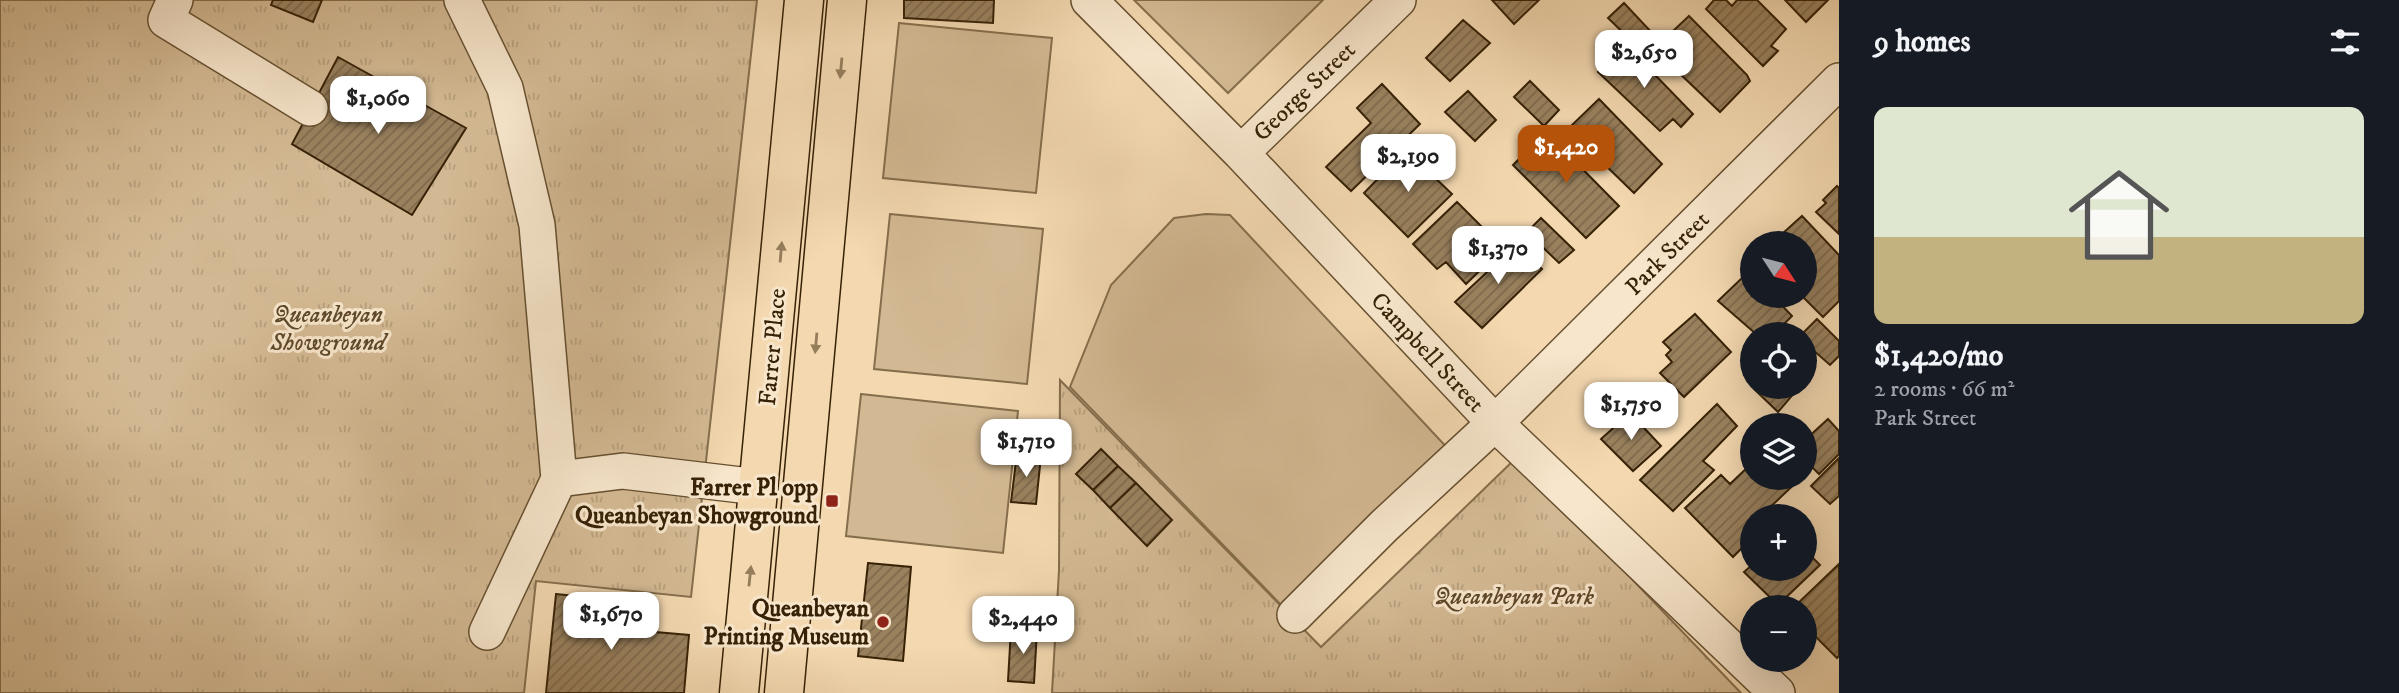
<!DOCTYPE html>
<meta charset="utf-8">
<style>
body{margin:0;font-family:"IM FELL DW Pica",serif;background:#20242c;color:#f1f3f6;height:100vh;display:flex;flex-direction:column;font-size:26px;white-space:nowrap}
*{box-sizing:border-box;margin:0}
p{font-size:23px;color:#9ea1a6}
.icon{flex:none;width:38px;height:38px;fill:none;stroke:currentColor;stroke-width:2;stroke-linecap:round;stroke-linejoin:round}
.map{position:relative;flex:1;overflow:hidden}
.panel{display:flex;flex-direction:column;background:#171b24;width:560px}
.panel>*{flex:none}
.needle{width:46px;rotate:126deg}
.fabs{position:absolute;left:1740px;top:231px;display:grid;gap:14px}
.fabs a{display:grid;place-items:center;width:77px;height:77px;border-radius:50%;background:#171b24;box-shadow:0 7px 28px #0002;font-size:35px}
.price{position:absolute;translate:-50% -60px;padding:0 16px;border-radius:14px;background:#fff;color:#222;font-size:23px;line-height:46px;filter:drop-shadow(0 2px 4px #0008)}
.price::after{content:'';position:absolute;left:50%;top:42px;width:21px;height:16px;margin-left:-10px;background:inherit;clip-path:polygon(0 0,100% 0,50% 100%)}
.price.on{background:#b45309;color:#fff}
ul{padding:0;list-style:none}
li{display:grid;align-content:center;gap:14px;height:371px;padding:0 35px}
li span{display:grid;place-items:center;height:217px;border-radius:14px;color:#555}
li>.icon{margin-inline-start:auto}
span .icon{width:126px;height:126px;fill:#fffc;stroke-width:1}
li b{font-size:30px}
h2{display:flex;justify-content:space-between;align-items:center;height:84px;padding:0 35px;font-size:30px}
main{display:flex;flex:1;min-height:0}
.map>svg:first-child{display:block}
.grass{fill:url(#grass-tufts);stroke:#856e4c;stroke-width:2}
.pitch{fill:#d3b993;stroke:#856e4c;stroke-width:2}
.building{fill:url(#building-hatch);stroke:#372206;stroke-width:2}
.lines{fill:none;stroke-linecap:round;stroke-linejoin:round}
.minor-casing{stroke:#665030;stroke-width:38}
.highway-casing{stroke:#372206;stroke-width:41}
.minor{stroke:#f7e6cc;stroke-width:35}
.highway{stroke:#f3d8b0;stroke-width:38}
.oneway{fill:#957d5b}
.poi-dot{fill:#8f2418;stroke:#f7e6cc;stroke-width:2.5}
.labels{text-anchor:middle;stroke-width:6;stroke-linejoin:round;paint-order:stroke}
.street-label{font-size:24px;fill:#372206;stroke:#f7e6cc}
.park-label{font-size:24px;font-style:italic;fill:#5e4829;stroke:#f7e6cc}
.poi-label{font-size:24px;font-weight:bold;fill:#372206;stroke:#f7e6cc;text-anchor:end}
</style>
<main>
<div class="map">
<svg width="1839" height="693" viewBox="0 0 1839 693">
<defs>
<pattern id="grass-tufts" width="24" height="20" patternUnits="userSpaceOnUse" patternTransform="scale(1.75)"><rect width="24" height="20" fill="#d3b993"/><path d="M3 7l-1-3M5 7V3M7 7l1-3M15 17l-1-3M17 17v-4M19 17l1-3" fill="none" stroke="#b69f7d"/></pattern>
<pattern id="building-hatch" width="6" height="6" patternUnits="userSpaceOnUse" patternTransform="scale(1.75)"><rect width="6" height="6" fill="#99815e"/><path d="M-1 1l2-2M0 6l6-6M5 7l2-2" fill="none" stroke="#7e694c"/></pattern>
</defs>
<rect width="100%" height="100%" fill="#f3d8b0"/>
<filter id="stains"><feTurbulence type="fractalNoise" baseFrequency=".00286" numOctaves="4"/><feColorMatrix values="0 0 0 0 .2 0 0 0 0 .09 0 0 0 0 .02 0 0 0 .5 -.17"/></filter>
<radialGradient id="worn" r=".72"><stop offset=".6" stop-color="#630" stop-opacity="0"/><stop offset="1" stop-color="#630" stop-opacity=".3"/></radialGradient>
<path class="grass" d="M0 0H757L691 597 536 581 524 693H0Z
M1060 380 1321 647 1516 458 1741 693H1052L1059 570Z"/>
<path class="pitch" d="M1134 0H1323L1228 93Z
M899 23 1052 38 1036 193 883 178Z
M890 214 1043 229 1027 384 874 369Z
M1206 214 1230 215 1452 453 1287 611 1070 387 1111 285 1174 218Z
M861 394 1018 411 1003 553 846 536Z"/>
<path class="building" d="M273 0H322L313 22 271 5Z
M904 0H994L993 23 904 18Z
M1492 0H1539L1514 24Z
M1714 0H1726L1732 6 1737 0H1757L1786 29 1771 46 1778 51 1763 66 1706 9Z
M1785 0H1828L1806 22Z
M1624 3 1654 35 1640 49 1608 18Z
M1689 16 1747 75 1750 81 1720 112 1654 49Z
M1463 20 1490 43 1450 81 1426 58Z
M1625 44 1693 114 1681 127 1673 119 1660 131 1598 72Z
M338 57 466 128 412 215 292 144Z
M1530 81 1559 110 1544 126 1514 97Z
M1382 84 1420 124 1351 191 1326 167 1371 123 1357 108Z
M1468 91 1496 120 1475 141 1445 112Z
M1599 99 1662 164 1634 193 1568 129Z
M1546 132 1619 206 1586 238 1513 165Z
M1406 150 1452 194 1408 237 1364 193Z
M1837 186 1839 188V234L1816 212 1826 203 1823 200Z
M1457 202 1503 248 1466 284 1446 262 1437 269 1413 244Z
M1802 216 1839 255V301L1823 317 1802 296H1804V243H1772Z
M1541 218 1574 250 1559 263 1527 232Z
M1516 245 1542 269 1482 328 1455 302Z
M1744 276 1752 283V296H1773L1792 316 1774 334H1756L1718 301Z
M1695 314 1731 352 1684 397 1660 373 1672 362 1666 355 1671 350 1663 342Z
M1817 319 1839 341V356L1830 365 1804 342V334H1802Z
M1756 387H1790L1795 392 1778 412 1754 389Z
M1717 404 1737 426 1703 461 1714 470 1673 511 1640 480Z
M1630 413 1661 446 1633 471 1601 439Z
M1828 419 1839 431V454L1819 474 1804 459V441Z
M1101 449 1118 466 1093 490 1076 474Z
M1017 453 1041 456 1036 504 1011 502Z
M1839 458V496L1830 504 1811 486Z
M1752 463V478H1801L1766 511 1770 516H1752V538L1733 557 1685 508 1721 475 1730 484Z
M1118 466 1136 483 1110 508 1093 490Z
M1136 483 1172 520 1147 546 1110 508Z
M1804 549 1820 565 1778 605 1744 572 1752 565V569H1804Z
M868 563 911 567 903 661 858 656Z
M1839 564V656L1837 658 1804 625V607H1794Z
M556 594 624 601 621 629 689 635 684 693H546Z
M1013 608 1038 609 1037 626 1012 625Z
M1011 629 1037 630 1034 683 1008 681Z"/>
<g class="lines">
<defs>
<path id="minor" d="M175 0 166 20 310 108
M462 0 505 88 537 225 559 479 623 471 758 487
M1089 0 1241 153 1495 423 1777 693
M1241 153 1398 0
M1295 615 1384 526 1495 423 1839 81
M487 632 559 479"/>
<path id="highway" d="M739 693 804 0
M784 693 847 0"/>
</defs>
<use href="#minor" class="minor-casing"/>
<use href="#highway" class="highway-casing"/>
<use href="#minor" class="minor"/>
<use href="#highway" class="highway"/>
</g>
<defs><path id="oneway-solid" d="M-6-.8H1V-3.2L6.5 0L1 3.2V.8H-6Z" transform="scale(1.75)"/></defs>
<g class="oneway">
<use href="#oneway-solid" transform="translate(841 68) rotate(95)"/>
<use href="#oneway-solid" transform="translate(781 252) rotate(-85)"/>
<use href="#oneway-solid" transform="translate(816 343) rotate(95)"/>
<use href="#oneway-solid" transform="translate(750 576) rotate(-84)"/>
</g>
<g class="poi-dot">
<rect x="825" y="494" width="14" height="14" rx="3.5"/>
<circle cx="883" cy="622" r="7"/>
</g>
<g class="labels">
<g class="street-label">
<text transform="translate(1304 91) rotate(-44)" y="8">George Street</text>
<text transform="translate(1667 253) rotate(-45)" y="8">Park Street</text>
<text transform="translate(772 347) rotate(-85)" y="8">Farrer Place</text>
<text transform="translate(1428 352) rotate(47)" y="8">Campbell Street</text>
</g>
<g class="park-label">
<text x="328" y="322">Queanbeyan<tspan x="328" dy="28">Showground</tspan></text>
<text x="1514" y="604">Queanbeyan Park</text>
</g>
<g class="poi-label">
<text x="818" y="495">Farrer Pl opp<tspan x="818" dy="28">Queanbeyan Showground</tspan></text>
<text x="869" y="616">Queanbeyan<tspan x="869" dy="28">Printing Museum</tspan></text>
</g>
</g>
<rect width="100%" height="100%" filter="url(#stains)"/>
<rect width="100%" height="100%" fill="url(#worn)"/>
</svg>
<div class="fabs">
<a><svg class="needle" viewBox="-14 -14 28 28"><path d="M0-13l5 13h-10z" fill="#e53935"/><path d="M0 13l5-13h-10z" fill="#9ea1a6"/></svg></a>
<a><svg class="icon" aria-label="locate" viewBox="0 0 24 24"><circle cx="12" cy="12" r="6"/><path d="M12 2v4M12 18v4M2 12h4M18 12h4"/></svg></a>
<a><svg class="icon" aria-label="layers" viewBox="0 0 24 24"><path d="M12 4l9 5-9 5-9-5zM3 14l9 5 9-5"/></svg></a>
<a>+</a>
<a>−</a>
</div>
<b class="price" style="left:1644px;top:90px">$2,650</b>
<b class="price" style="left:378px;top:136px">$1,060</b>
<b class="price on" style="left:1566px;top:185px">$1,420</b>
<b class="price" style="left:1408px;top:194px">$2,190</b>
<b class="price" style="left:1498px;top:286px">$1,370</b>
<b class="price" style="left:1631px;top:442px">$1,750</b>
<b class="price" style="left:1026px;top:479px">$1,710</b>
<b class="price" style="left:611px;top:652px">$1,670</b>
<b class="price" style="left:1023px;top:656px">$2,440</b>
</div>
<section class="panel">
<h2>9 homes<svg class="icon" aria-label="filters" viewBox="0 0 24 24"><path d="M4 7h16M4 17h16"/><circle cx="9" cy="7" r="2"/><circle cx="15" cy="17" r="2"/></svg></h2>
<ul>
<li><span style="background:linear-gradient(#dfe7d0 60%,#c2b280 0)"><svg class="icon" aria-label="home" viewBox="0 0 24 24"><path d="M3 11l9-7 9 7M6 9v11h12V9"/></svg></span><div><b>$1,420/mo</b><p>2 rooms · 66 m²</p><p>Park Street</p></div></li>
</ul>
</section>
</main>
